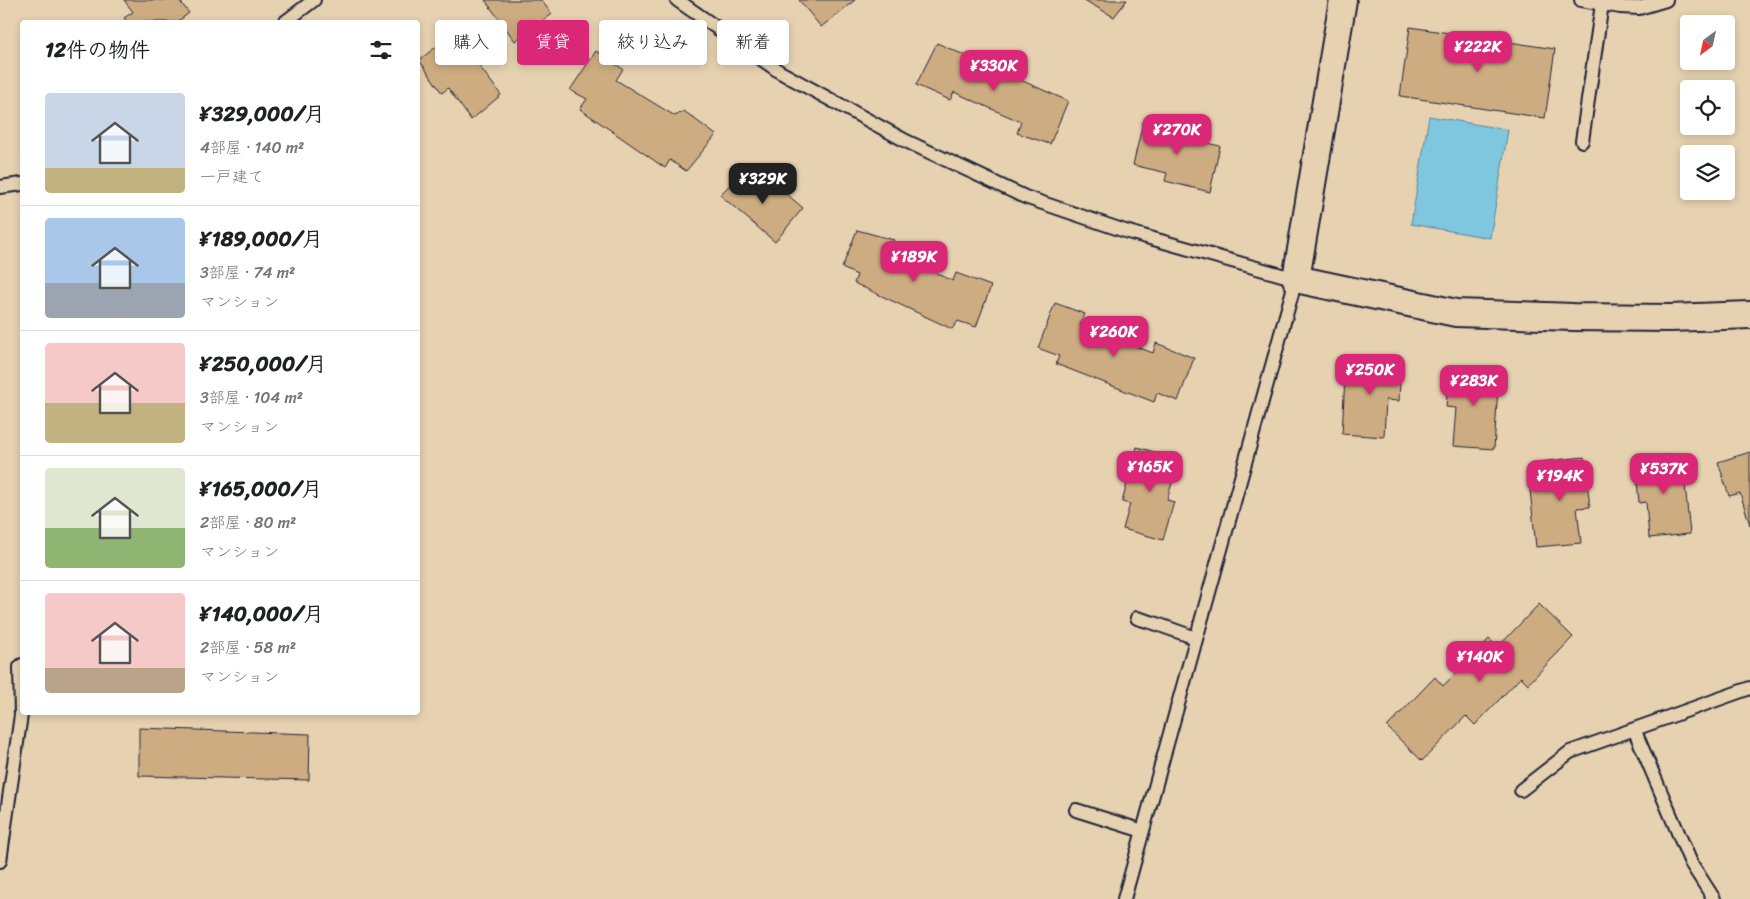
<!DOCTYPE html>
<html lang="ja">
<meta charset="utf-8">
<style>
body{margin:0;font-family:Sriracha,"Klee One",sans-serif;background:#f2f2f2;color:#202124;height:100vh;display:flex;flex-direction:column;font-size:19px;white-space:nowrap}
*{box-sizing:border-box;margin:0}
p{font-size:16px;color:#757577}
.icon{flex:none;width:28px;height:28px;fill:none;stroke:currentColor;stroke-width:2;stroke-linecap:round;stroke-linejoin:round}
.map{position:relative;flex:1;overflow:hidden}
.drawer{position:absolute;left:20px;top:20px;width:400px;height:695px;display:flex;flex-direction:column;background:#fff;border-radius:5px;box-shadow:0 2px 8px #0003}
.drawer>*{flex:none}
.banner{position:absolute;left:435px;top:20px;width:475px;height:45px;display:flex;gap:10px}
.needle{width:32px;rotate:213deg}
.controls{position:absolute;left:1680px;top:15px;display:grid;gap:10px}
.controls a{display:grid;place-items:center;width:55px;height:55px;border-radius:5px;background:#fff;box-shadow:0 2px 8px #0003;font-size:25px}
.price{position:absolute;translate:-50% -42px;padding:0 11px;border-radius:10px;background:#db2777;color:#fff;font-size:16px;line-height:32px;filter:drop-shadow(0 1px 2px #0008)}
.price::after{content:'';position:absolute;left:50%;top:30px;width:15px;height:11px;margin-left:-8px;background:inherit;clip-path:polygon(0 0,100% 0,50% 100%)}
.price.current{background:#222;color:#fff}
ul{padding:0;list-style:none}
li{display:flex;align-items:center;gap:15px;height:125px;padding:0 25px}
li+li{border-top:1px solid #e0e0e0}
li span{display:grid;place-items:center;flex:none;width:140px;height:100px;border-radius:5px;color:#555}
li>.icon{margin-inline-start:auto}
span .icon{width:60px;height:60px;fill:#fffc;stroke-width:1}
li b{font-size:21px}
h2{display:flex;justify-content:space-between;align-items:center;height:60px;padding:0 25px;font-size:21px}
.chip{padding:0 18px;border-radius:5px;background:#fff;box-shadow:0 2px 8px #0003;font-size:18px;line-height:45px}
.chip.current{background:#db2777;color:#fff}
.map>svg:first-child{display:block}
.water{fill:#7ec7df;stroke:#59859d}
.building{fill:#ceac81;stroke:#22223b}
.lines{fill:none;stroke-linecap:round;stroke-linejoin:round}
.lane-casing{stroke:#22223b;stroke-width:16}
.street-casing{stroke:#22223b;stroke-width:30}
.lane{stroke:#e6d2b0;stroke-width:12}
.street{stroke:#e6d2b0;stroke-width:26}
</style>
<div class="map">
<svg width="1750" height="899" viewBox="0 0 1750 899">
<rect width="100%" height="100%" fill="#e6d2b0"/>
<filter id="ink" filterUnits="userSpaceOnUse"><feTurbulence type="fractalNoise" baseFrequency=".02" numOctaves="2"/><feDisplacementMap in="SourceGraphic" scale="10" xChannelSelector="R" yChannelSelector="G"/><feConvolveMatrix kernelMatrix="1 2 1 2 8 2 1 2 1" color-interpolation-filters="sRGB"/></filter>
<g filter="url(#ink)">
<path class="water" d="M1429 116 1508 130 1490 238 1411 224Z"/>
<path class="building" d="M124 0H179L189 13 177 22H127L124 18 133 12Z
M485 0H541L552 14 515 41Z
M799 0H855L821 27Z
M1084 0H1127L1114 17Z
M1410 27 1555 49 1545 118 1400 96Z
M449 37 477 63 501 95 471 120 448 88 442 93 419 60Z
M937 43 1068 101 1050 144 1017 133 1021 122 954 92 950 100 916 85Z
M596 51 623 69 616 80 675 116 684 111 716 135 686 171 670 160 665 168 580 109 587 99 570 90Z
M1143 122 1199 135 1198 141 1220 146 1210 192 1165 181 1167 173 1133 165Z
M740 174 759 186 768 178 803 208 775 242 720 195Z
M857 230 894 240 888 250 953 281 956 273 991 286 976 327 958 321 952 329 854 283 857 275 842 268Z
M1055 303 1085 314 1080 325 1153 353 1156 343 1194 358 1178 401 1157 393 1154 402 1056 364 1059 356 1038 348Z
M1357 358 1401 361 1399 401 1386 400 1384 437 1342 434 1345 376 1356 377Z
M1449 369 1499 372 1494 449 1453 446 1456 408 1446 407Z
M1137 447 1179 459 1167 500 1174 502 1163 540 1123 529 1130 504 1122 502Z
M1750 452V525L1740 493 1729 496 1718 462Z
M1682 454 1690 534 1649 538 1646 502 1639 503 1635 458Z
M1584 457 1590 507 1577 508 1581 543 1536 547 1530 490 1541 489 1538 462Z
M1539 604 1573 637 1528 684 1521 677 1475 725 1466 716 1422 761 1387 727 1435 677 1443 686 1489 639 1498 647Z
M139 728 310 734 309 780 139 776Z"/>
<g class="lines">
<defs>
<path id="lane" d="M677 0 780 72 906 141 1025 197 1125 231 1296 279 1124 899
M1581 0 1620 7 1639 8 1666 0
M285 22 314 0
M1582 141 1602 4
M0 187 22 184
M1137 618 1154 623 1196 638
M1634 729 1691 863 1714 899
M1521 790 1570 752 1750 688
M1076 810 1143 831
M0 861 21 715 20 667 22 665"/>
<path id="street" d="M1343 0 1296 279 1456 313 1573 317 1670 318 1750 315"/>
</defs>
<use href="#lane" class="lane-casing"/>
<use href="#street" class="street-casing"/>
<use href="#lane" class="lane"/>
<use href="#street" class="street"/>
</g>
</g>
</svg>
<div class="controls">
<a><svg class="needle" viewBox="-14 -14 28 28"><path d="M0-13l5 13h-10z" fill="#e53935"/><path d="M0 13l5-13h-10z" fill="#757577"/></svg></a>
<a><svg class="icon" aria-label="locate" viewBox="0 0 24 24"><circle cx="12" cy="12" r="6"/><path d="M12 2v4M12 18v4M2 12h4M18 12h4"/></svg></a>
<a><svg class="icon" aria-label="layers" viewBox="0 0 24 24"><path d="M12 4l9 5-9 5-9-5zM3 14l9 5 9-5"/></svg></a>
</div>
<b class="price" style="left:1478px;top:73px">¥222K</b>
<b class="price" style="left:994px;top:92px">¥330K</b>
<b class="price" style="left:1177px;top:156px">¥270K</b>
<b class="price current" style="left:763px;top:205px">¥329K</b>
<b class="price" style="left:914px;top:283px">¥189K</b>
<b class="price" style="left:1114px;top:358px">¥260K</b>
<b class="price" style="left:1370px;top:396px">¥250K</b>
<b class="price" style="left:1474px;top:407px">¥283K</b>
<b class="price" style="left:1150px;top:493px">¥165K</b>
<b class="price" style="left:1664px;top:495px">¥537K</b>
<b class="price" style="left:1560px;top:502px">¥194K</b>
<b class="price" style="left:1480px;top:683px">¥140K</b>
<div class="banner">
<a class="chip">購入</a>
<a class="chip current">賃貸</a>
<a class="chip">絞り込み</a>
<a class="chip">新着</a>
</div>
<section class="drawer">
<h2>12件の物件<svg class="icon" aria-label="filters" viewBox="0 0 24 24"><path d="M4 7h16M4 17h16"/><circle cx="9" cy="7" r="2"/><circle cx="15" cy="17" r="2"/></svg></h2>
<ul>
<li><span style="background:linear-gradient(#c9d6e8 75%,#c2b280 0)"><svg class="icon" aria-label="home" viewBox="0 0 24 24"><path d="M3 11l9-7 9 7M6 9v11h12V9"/></svg></span><div><b>¥329,000/月</b><p>4部屋 · 140 m²</p><p>一戸建て</p></div></li>
<li><span style="background:linear-gradient(#a9c7e8 65%,#9aa5b1 0)"><svg class="icon" aria-label="home" viewBox="0 0 24 24"><path d="M3 11l9-7 9 7M6 9v11h12V9"/></svg></span><div><b>¥189,000/月</b><p>3部屋 · 74 m²</p><p>マンション</p></div></li>
<li><span style="background:linear-gradient(#f6c9c9 60%,#c2b280 0)"><svg class="icon" aria-label="home" viewBox="0 0 24 24"><path d="M3 11l9-7 9 7M6 9v11h12V9"/></svg></span><div><b>¥250,000/月</b><p>3部屋 · 104 m²</p><p>マンション</p></div></li>
<li><span style="background:linear-gradient(#dfe7d0 60%,#8fb573 0)"><svg class="icon" aria-label="home" viewBox="0 0 24 24"><path d="M3 11l9-7 9 7M6 9v11h12V9"/></svg></span><div><b>¥165,000/月</b><p>2部屋 · 80 m²</p><p>マンション</p></div></li>
<li><span style="background:linear-gradient(#f6c9c9 75%,#b9a48a 0)"><svg class="icon" aria-label="home" viewBox="0 0 24 24"><path d="M3 11l9-7 9 7M6 9v11h12V9"/></svg></span><div><b>¥140,000/月</b><p>2部屋 · 58 m²</p><p>マンション</p></div></li>
</ul>
</section>
</div>
